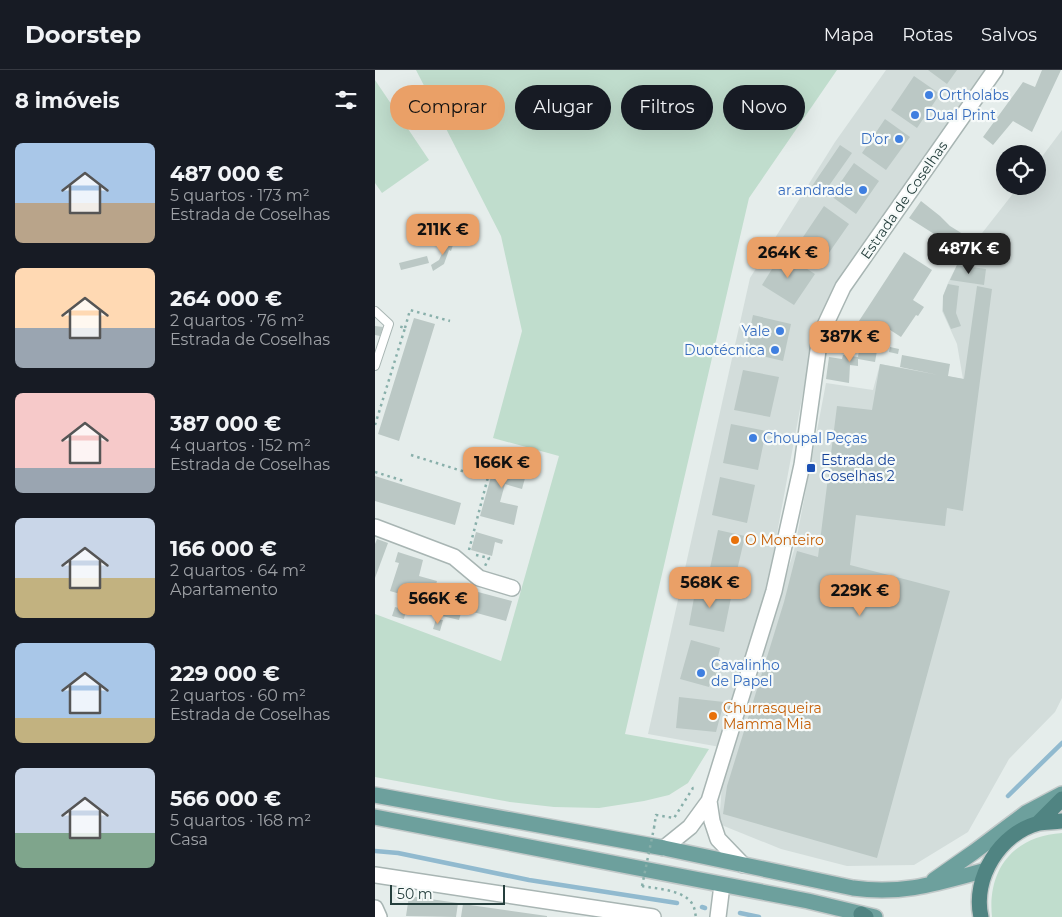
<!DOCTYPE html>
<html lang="pt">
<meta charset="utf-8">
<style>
body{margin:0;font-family:Montserrat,sans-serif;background:#242831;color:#f1f3f6;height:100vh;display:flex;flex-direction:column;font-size:19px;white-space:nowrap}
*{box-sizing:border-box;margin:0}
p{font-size:16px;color:#9ea1a6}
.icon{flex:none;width:28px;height:28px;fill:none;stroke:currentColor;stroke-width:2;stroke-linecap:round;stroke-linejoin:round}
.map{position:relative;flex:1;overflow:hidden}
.drawer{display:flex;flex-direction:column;background:#171b24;width:375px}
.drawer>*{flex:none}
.banner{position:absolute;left:15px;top:15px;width:475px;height:45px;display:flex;gap:10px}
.fabs{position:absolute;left:621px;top:75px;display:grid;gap:10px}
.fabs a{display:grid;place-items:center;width:50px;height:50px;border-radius:50%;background:#171b24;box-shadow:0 5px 20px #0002;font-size:25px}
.scale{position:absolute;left:15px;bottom:12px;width:115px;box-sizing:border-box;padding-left:5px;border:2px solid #253f3d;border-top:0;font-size:14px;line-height:18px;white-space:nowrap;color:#253f3d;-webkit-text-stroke:4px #f6faf9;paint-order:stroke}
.price{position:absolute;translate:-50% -42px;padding:0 11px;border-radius:10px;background:#eaa067;color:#111;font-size:16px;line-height:32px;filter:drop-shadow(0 1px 2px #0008)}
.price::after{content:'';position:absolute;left:50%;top:30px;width:15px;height:11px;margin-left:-8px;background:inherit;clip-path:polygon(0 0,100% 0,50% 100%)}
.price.active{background:#222;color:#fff}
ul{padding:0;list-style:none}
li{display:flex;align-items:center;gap:15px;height:125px;padding:0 15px}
li span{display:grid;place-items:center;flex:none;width:140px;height:100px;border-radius:8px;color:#555}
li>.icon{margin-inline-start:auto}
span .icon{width:60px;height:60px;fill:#fffc;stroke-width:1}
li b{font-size:21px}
h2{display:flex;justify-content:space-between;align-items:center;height:60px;padding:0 15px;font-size:21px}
.tag{padding:0 18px;border-radius:22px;background:#171b24;box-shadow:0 5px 20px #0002;font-size:18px;line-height:45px}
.tag.active{background:#eaa067;color:#111}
header{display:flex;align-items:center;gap:30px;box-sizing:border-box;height:70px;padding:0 25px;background:#171b24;border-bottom:1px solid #363941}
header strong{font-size:24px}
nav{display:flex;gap:28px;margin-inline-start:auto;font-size:18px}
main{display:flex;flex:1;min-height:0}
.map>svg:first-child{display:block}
.built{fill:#d3dddb}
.green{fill:#c0ddcd}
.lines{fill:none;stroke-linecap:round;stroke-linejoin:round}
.stream{stroke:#91bacf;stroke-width:4.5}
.building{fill:#bbc8c5}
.service-casing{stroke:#a8b5b3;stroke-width:10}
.minor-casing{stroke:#a8b5b3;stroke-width:18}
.tertiary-casing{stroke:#a8b5b3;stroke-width:18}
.primary-casing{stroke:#c2c9c9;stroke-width:18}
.trunk-casing{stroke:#c2c9c9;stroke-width:18}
.path{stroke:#88afaa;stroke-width:2.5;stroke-dasharray:2.5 4;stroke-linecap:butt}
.service{stroke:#fff;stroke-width:8}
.minor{stroke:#fff;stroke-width:15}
.tertiary{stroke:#fff;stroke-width:15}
.primary{stroke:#6da09d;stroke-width:15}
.trunk{stroke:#508482;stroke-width:15}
.path-bridge{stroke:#88afaa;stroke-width:2.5;stroke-dasharray:2.5 4;stroke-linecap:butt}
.shop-dot{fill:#3f7fe0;stroke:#f6faf9;stroke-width:2}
.transit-dot{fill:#1a4fb4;stroke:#f6faf9;stroke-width:2}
.food-dot{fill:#e8710a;stroke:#f6faf9;stroke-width:2}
.labels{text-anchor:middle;stroke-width:4.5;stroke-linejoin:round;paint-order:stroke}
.shop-label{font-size:14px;fill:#366cbe;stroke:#f6faf9;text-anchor:start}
.street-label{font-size:14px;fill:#253f3d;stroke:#f6faf9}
.transit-label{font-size:14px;fill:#164399;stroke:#f6faf9;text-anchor:start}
.food-label{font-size:14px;fill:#c56008;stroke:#f6faf9;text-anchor:start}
</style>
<header>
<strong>Doorstep</strong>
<nav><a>Mapa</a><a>Rotas</a><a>Salvos</a></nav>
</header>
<main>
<section class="drawer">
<h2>8 imóveis<svg class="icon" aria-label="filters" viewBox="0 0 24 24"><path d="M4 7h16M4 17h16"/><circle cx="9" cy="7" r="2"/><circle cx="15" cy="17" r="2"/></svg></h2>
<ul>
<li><span style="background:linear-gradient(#a9c7e8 60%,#b9a48a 0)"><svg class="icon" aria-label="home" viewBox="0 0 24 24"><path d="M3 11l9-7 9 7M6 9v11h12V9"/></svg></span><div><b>487 000 €</b><p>5 quartos · 173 m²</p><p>Estrada de Coselhas</p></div></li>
<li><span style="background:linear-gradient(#ffd9b3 60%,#9aa5b1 0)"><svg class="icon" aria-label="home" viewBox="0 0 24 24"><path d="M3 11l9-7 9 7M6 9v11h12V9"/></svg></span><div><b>264 000 €</b><p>2 quartos · 76 m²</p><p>Estrada de Coselhas</p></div></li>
<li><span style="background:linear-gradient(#f6c9c9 75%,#9aa5b1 0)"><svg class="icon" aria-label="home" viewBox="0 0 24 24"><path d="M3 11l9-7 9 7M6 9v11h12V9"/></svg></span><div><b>387 000 €</b><p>4 quartos · 152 m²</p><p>Estrada de Coselhas</p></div></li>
<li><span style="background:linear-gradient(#c9d6e8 60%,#c2b280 0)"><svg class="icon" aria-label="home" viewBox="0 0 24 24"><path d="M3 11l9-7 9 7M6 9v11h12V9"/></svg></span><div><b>166 000 €</b><p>2 quartos · 64 m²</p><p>Apartamento</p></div></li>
<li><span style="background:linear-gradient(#a9c7e8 75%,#c2b280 0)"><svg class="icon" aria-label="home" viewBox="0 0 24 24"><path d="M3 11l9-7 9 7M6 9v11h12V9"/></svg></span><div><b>229 000 €</b><p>2 quartos · 60 m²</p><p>Estrada de Coselhas</p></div></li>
<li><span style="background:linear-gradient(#c9d6e8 65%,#7fa58c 0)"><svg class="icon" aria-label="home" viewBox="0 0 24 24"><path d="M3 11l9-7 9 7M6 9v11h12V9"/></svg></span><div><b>566 000 €</b><p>5 quartos · 168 m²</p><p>Casa</p></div></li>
</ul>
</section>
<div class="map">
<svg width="687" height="847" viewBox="0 0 687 847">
<rect width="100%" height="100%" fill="#e5edeb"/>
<path class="built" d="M511 0H614L449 238 439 263 391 523 345 677 273 664 375 208 460 72Z
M687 60V628L680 642 634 689 593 762 539 795 472 796 406 779 344 754 347 715 420 477 451 313 498 320 505 294 588 309 582 274 567 241 568 226 573 213 582 195 644 116H662L663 92Z"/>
<path class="green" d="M41 0H462L374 128 250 664 334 679 313 713 294 725 269 731 224 738 179 737 135 732 0 707V544L126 591 184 386 118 368 147 261 126 166Z
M0 10 54 90 7 123 0 113Z
M687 763V847H617C612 799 639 766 687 763Z"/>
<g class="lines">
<path class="stream" d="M633 726 687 673
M0 781 23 783 154 810 302 833
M327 837 330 838
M365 843 384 847"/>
</g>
<path class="building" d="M553 0H582L572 14Z
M667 0H686L657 62 638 51 618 75 608 67 648 12 660 17Z
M539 6 565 24 542 58 516 40Z
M510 49 535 67 511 100 487 83Z
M465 75 477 83 446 127 435 119Z
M479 93 504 111 481 144 456 126Z
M546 131 565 146 575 156 596 169 589 181 579 174 578 176 534 148Z
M449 136 474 154 451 187 426 170Z
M74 169 79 172 76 181 74 180 69 194 58 201 56 195 64 190Z
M529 182 557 200 538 230 549 237 543 246 541 245 526 267 509 256 504 264 484 251Z
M407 183 440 204 419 235 387 215Z
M52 186 54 193 26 200 24 193Z
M582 195 611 199 609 215 575 210Z
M573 214 584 216 581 243 586 256 576 259 568 241V226Z
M602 216 617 219 588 441 572 438 570 456 481 445 475 495 575 521 502 788 348 744 352 716 409 532 422 481 443 487 462 336 497 340 505 294 563 305 525 297 527 285 575 294 573 306 589 309Z
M378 245 416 254 408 291 370 282Z
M39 248 60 254 24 371 3 364Z
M0 256 8 257 5 266 0 265Z
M485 272 503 275 500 292 483 289V296L475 295 474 313 451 309 454 287 467 289 468 285 483 287Z
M515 277 524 279 523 284 514 282Z
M368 300 404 307 395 347 359 340Z
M356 354 391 361 383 400 348 393Z
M124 378 139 382 135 397 152 401 147 419 130 414 125 432 143 436 139 455 105 446Z
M0 406 86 433 80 455 0 431Z
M345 407 380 415 372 453 337 445Z
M343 460 370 466 360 509 334 503Z
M101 462 128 470 127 474 120 472 117 486 96 480Z
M2 469 13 473 0 508V474Z
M23 482 48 490 44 506 62 511 56 533 15 521 24 493 20 492Z
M71 513 93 519 84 550 63 545Z
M321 517 357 523 349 562 314 555Z
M103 522 137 531 131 551 98 542Z
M20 537 31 540 29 549 17 546Z
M61 549 68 550 65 561 58 559Z
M316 570 345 578 342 591H345L341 606 338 605 334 617 305 609Z
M304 627 349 632 341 662 301 658Z
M34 826 83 833 81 847 31 846Z
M88 834 172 846V847H86Z"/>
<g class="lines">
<defs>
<path id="service" d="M0 241 14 254 0 296"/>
<path id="minor" d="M0 457 79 487 104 508 137 518
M334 731 337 751 343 769 368 795
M289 778 315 757 334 731 399 521 427 395 445 266 468 217 620 0
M0 805 278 847
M0 838 4 847"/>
<path id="tertiary" d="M343 847 347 815"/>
<path id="primary" d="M0 725 289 778 478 818C528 825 563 813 611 800
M0 747 433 831 500 847
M559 810 599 782 651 743 687 724"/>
<path id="trunk" d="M663 753 687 729
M486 844 491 847
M606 847C597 808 625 763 664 753 671 752 680 752 687 751"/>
</defs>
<use href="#service" class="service-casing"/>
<use href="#minor" class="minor-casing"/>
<use href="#tertiary" class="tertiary-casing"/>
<use href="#primary" class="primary-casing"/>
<use href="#trunk" class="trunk-casing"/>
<path class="path" d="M30 258 35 240 75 251
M0 355 30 258 23 256
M36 385 103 406
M0 402 29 411
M94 480 119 384
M101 485 114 488 110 496
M279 758 281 745 299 748 318 718H322
M267 816C283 819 310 820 318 835 320 839 320 843 321 847"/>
<use href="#service" class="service"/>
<use href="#minor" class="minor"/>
<use href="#tertiary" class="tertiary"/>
<use href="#primary" class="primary"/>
<use href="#trunk" class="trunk"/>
<path class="path-bridge" d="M267 816 279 758"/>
</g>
<g class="shop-dot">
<circle cx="554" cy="25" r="5"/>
<circle cx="540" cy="45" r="5"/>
<circle cx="524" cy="69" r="5"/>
<circle cx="488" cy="120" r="5"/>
<circle cx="405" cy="261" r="5"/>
<circle cx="400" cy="280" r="5"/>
<circle cx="378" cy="368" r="5"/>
<circle cx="326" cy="603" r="5"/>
</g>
<rect class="transit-dot" x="431" y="393" width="10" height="10" rx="2.5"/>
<g class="food-dot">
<circle cx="360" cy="470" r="5"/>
<circle cx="338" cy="646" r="5"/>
</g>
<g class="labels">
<g class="shop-label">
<text x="564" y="30">Ortholabs</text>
<text x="550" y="50">Dual Print</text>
<text x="514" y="74" text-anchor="end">D'or</text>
<text x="478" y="125" text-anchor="end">ar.andrade</text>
<text x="395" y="266" text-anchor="end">Yale</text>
<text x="390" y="285" text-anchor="end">Duotécnica</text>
<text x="388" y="373">Choupal Peças</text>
<text x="336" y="600">Cavalinho<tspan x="336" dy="16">de Papel</tspan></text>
</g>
<g class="street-label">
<text transform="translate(529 130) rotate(-55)" y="5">Estrada de Coselhas</text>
</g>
<g class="transit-label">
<text x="446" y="395">Estrada de<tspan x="446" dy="16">Coselhas 2</tspan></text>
</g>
<g class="food-label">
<text x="370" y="475">O Monteiro</text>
<text x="348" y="643">Churrasqueira<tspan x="348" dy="16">Mamma Mia</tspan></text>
</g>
</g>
</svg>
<div class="fabs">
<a><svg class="icon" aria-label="locate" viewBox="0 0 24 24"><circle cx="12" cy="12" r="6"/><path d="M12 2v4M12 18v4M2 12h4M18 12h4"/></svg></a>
</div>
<div class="scale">50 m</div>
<b class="price" style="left:68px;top:186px">211K €</b>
<b class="price active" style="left:594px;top:205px">487K €</b>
<b class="price" style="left:413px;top:209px">264K €</b>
<b class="price" style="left:475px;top:293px">387K €</b>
<b class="price" style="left:127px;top:419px">166K €</b>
<b class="price" style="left:335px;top:539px">568K €</b>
<b class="price" style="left:485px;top:547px">229K €</b>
<b class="price" style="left:63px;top:555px">566K €</b>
<div class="banner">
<a class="tag active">Comprar</a>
<a class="tag">Alugar</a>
<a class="tag">Filtros</a>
<a class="tag">Novo</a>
</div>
</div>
</main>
